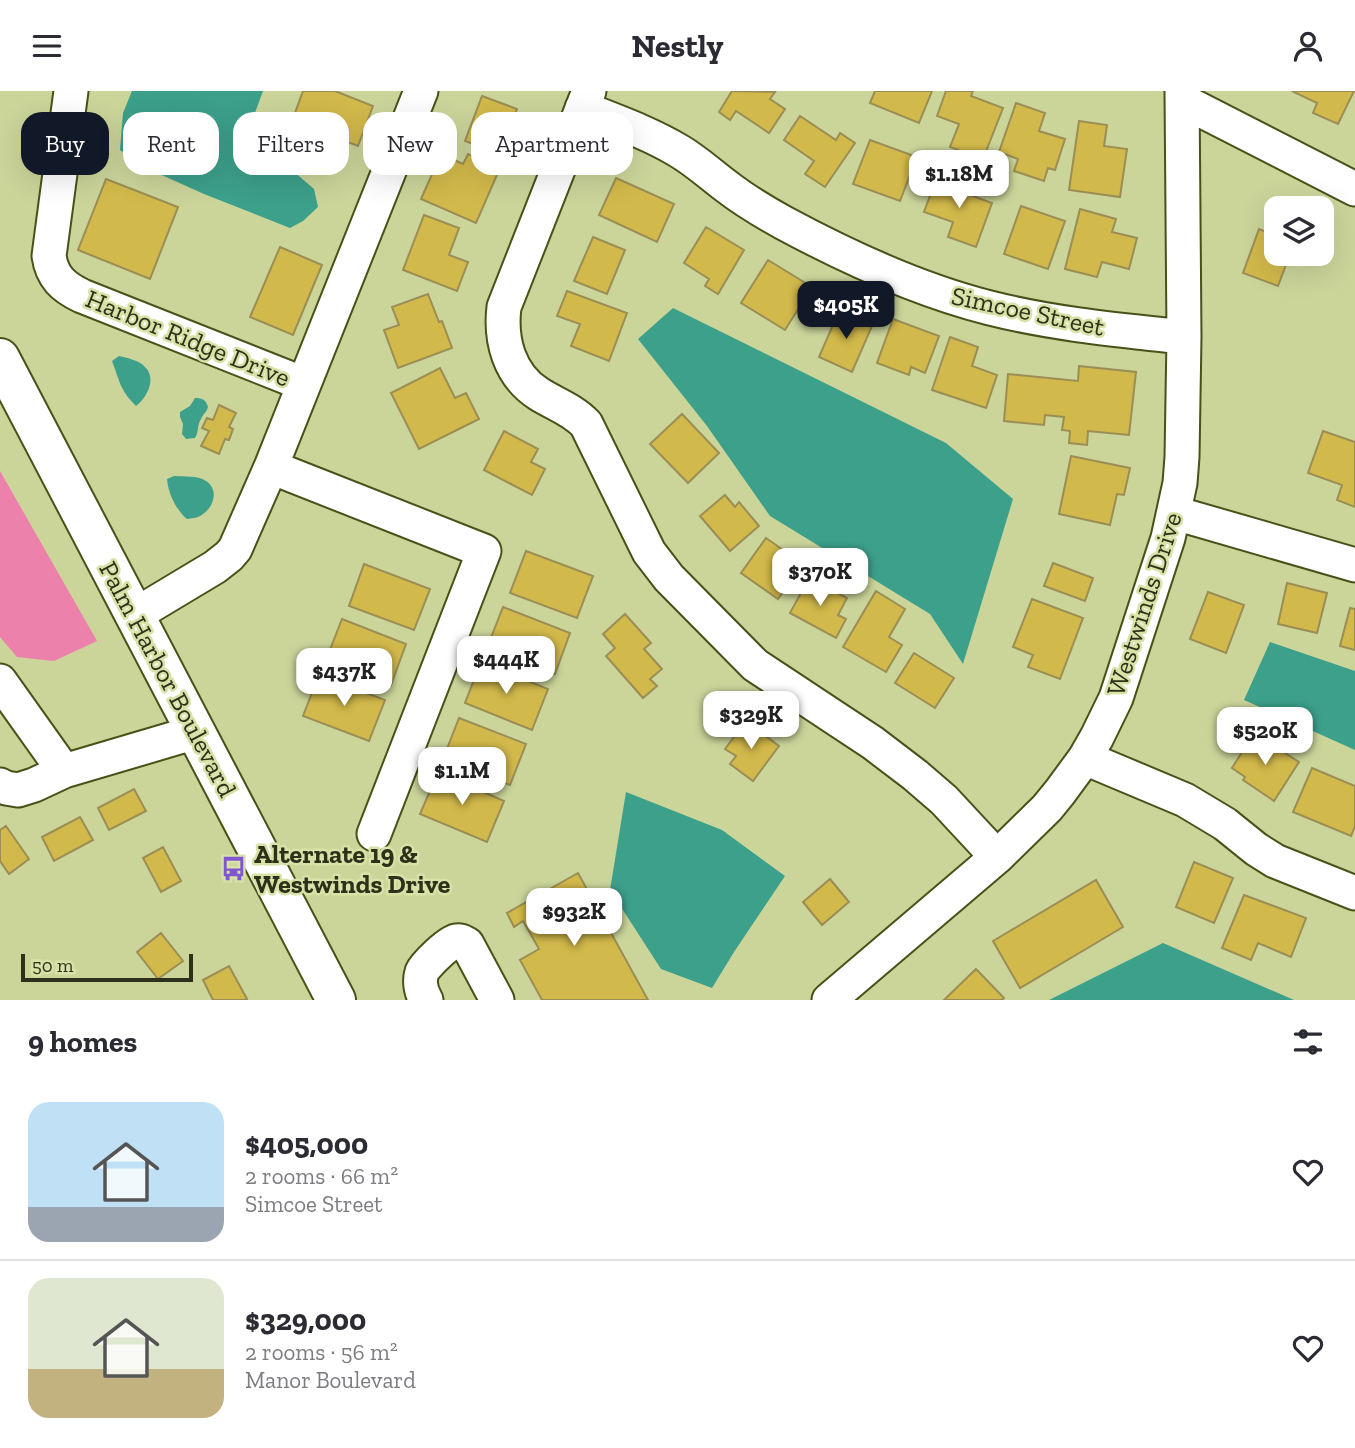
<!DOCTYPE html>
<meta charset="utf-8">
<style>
body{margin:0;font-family:"Zilla Slab",serif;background:#f2f2f3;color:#2b2b33;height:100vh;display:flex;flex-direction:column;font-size:26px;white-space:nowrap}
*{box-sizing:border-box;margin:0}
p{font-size:23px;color:#7c7c81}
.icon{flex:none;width:38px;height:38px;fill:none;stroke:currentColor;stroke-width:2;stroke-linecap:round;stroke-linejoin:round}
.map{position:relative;height:909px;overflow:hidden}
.side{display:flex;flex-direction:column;background:#fff;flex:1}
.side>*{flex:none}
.top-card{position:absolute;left:21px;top:21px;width:700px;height:63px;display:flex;gap:14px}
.fabs{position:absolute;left:1264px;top:105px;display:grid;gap:14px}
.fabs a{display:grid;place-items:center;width:70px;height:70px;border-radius:14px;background:#fff;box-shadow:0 7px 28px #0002;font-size:35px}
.scale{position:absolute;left:21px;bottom:18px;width:172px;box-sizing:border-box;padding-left:7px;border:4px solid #2d311a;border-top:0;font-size:19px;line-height:24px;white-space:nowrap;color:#2d311a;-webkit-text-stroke:5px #d8e2a7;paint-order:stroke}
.price{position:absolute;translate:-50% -60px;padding:0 16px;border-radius:14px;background:#fff;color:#222;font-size:23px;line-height:46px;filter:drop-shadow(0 2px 4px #0008)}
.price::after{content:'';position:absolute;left:50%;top:42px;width:21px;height:16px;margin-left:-10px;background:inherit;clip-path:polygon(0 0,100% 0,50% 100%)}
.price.on{background:#111827;color:#fff}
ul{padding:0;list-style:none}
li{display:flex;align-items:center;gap:21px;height:175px;padding:0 28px}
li+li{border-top:2px solid #e1e1e2}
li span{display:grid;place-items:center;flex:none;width:196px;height:140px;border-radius:21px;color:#555}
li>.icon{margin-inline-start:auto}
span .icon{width:84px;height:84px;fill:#fffc;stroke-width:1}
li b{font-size:30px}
h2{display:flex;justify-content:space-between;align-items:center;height:84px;padding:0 28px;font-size:30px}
.chip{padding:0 24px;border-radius:21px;background:#fff;box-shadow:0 7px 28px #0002;font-size:24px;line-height:63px}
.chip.on{background:#111827;color:#fff}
header{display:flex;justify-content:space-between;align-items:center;height:91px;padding:0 28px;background:#fff;font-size:32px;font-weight:700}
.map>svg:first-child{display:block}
.green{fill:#ec81ab}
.water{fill:#3ca08b}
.building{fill:#d2b94b;stroke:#9b8e55;stroke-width:2}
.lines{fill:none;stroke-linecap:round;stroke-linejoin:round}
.minor-casing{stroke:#495018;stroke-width:37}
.major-casing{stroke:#495018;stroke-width:42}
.minor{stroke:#fff;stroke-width:33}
.major{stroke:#fff;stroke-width:38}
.labels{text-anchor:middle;stroke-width:5;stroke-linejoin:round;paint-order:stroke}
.street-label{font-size:26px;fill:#2d311a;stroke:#d8e2a7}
.poi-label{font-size:26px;font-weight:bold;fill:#2d311a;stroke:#d8e2a7;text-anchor:start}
</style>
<header><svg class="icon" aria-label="menu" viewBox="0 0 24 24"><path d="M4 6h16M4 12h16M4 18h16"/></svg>Nestly<svg class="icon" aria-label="person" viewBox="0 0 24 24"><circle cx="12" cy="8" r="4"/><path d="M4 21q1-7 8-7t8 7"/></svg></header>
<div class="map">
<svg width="1355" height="909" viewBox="0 0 1355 909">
<rect width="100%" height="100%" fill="#cbd59a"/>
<path class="green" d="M0 380 97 550 54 570 17 566 0 546Z"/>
<path class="water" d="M132 0H263L248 41 314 98 318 116 303 130 290 137 204 103 146 77 120 59 123 22Z
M673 217 946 352 1013 408 963 573 930 523 770 425 707 335 638 248Z
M119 265C127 267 139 269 145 276 157 287 147 307 136 315 120 299 120 291 112 270Z
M195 307C203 307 206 309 208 316 207 321 203 323 201 328 197 334 199 341 195 347L186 348 182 343 183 333 180 326V321L190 315Z
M174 385C184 386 197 384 206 390 219 398 214 416 203 423 199 427 193 427 187 428 176 419 168 402 167 388Z
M1270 551 1355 580V659L1244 609Z
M626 701 722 739 785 785 734 861 712 897 661 878 610 799Z
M1163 852 1294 909H1049Z"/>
<path class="building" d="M303 0H335L373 15 358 55 292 30Z
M732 0 775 1 770 8 785 18 769 42 736 20 730 29 719 21Z
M875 0H932L919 32 870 12Z
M946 0H973L971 5 1003 17 983 68 950 56 959 33 937 25Z
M1292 0H1354L1338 33 1313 22 1317 12Z
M482 5 517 18 509 37 517 40 507 66 465 50Z
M1016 12 1045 22 1039 40 1065 48 1055 79 1048 77 1044 90 1014 80 1018 68 999 61Z
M800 25 836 49 840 42 855 52 825 96 805 83 814 70 784 49Z
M1079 30 1107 34 1104 55 1127 58 1120 106 1069 99Z
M870 49 917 66 900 110 853 93Z
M441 63 463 73 468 63 500 77 476 132 421 108Z
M937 86 972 98 970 104 992 112 976 156 948 146 953 131 924 121Z
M616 87 674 113 657 151 599 124Z
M106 88 178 116 150 188 78 159Z
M1021 115 1065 130 1048 178 1004 163Z
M1080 118 1116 128 1112 141 1137 147 1129 178 1102 171 1097 186 1065 178Z
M424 124 459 137 449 164 468 171 457 200 403 179Z
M1276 133V163H1290L1278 195 1243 182 1259 138 1272 143Z
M706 136 744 159 718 203 705 195 709 188 684 172Z
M593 146 625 159 607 203 574 190Z
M280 156 322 174 293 244 250 226Z
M768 169 812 196 785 239 741 212Z
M567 200 627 222 609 270 571 255 580 233 557 225Z
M428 203 439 231 442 230 452 257 398 277 384 239 399 234 392 216Z
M839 220 872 235 852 281 819 266Z
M893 228 939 245 925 282 911 276 909 284 877 272Z
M950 246 978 256 972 275 997 284 986 317 932 299Z
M1079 275 1136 281 1129 344 1088 340 1087 354 1069 352 1070 340 1062 339 1064 326 1045 324 1044 334 1004 330 1008 283 1078 290Z
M440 277 455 307 466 302 479 328 419 358 391 302Z
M219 314 236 322 229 336 233 338 229 349 225 348 219 363 201 355 209 340 202 337 207 327 213 329Z
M682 323 719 362 688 392 650 353Z
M504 340 538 358 531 371 545 378 532 404 484 379Z
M1323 340 1355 351V416L1337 409 1342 394 1308 382Z
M1071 365 1130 377 1124 404 1117 403 1110 434 1059 423Z
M725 404 735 416 739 411 759 435 730 460 700 425Z
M766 447 803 473 778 508 741 482Z
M526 460 593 485 577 527 510 502Z
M1053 472 1093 487 1085 510 1044 495Z
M364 473 430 498 414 539 349 515Z
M809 487 847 507 838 524 846 528 836 547 790 522Z
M1287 492 1327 502 1317 542 1278 533Z
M876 500 905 518 889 546 902 554 886 581 843 556Z
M1208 501 1244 514 1226 562 1190 548Z
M1032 508 1083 527 1060 588 1028 576 1033 564 1013 556Z
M503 516 570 542 555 583 487 557Z
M1350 517 1355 518V559L1340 555Z
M625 523 651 552 644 558 662 578 650 588 657 595 643 607 606 565 615 557 603 543Z
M342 528 406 553 391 594 326 569Z
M914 562 954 587 935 617 895 592Z
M481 571 548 598 532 639 465 612Z
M319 584 385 609 369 650 303 625Z
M459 627 526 653 510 694 443 668Z
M746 630 779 655 753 690 730 673 736 665 725 658Z
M1254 642 1299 671 1274 710 1243 689 1245 686 1232 677Z
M1312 677 1355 695V735L1351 745 1293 721Z
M438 681 504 710 487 751 420 723Z
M134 698 146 720 109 739 98 717Z
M80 726 93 749 54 770 42 746Z
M6 735 29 768 9 783 0 770V739Z
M163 756 181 790 161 801 143 767Z
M1194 771 1233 787 1214 832 1176 816Z
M578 782 648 909H542L520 869 539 858 523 830 514 836 507 822Z
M830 788 849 811 822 834 803 811Z
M1096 789 1123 836 1020 897 993 850Z
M1244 804 1306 827 1291 866 1258 852 1251 869 1222 857Z
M161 842 183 870 158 888 137 861Z
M229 875 247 908 244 909H213L203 889Z
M976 878 1004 907 1002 909H944Z"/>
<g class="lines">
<defs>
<path id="minor" d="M71 0 49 165C52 186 63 196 82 205L304 293
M589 0 504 216C500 249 509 284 539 303 555 313 573 319 586 333L649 461 669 487 755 574 873 652 915 684 944 709 997 766
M1183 10 1355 98
M582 17C615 30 649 42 679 60 696 70 710 83 726 95 744 109 764 121 784 132 849 167 918 199 990 217 1053 233 1119 239 1184 246
M271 376 484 460 374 743
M1175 422 1355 474
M135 524 215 476 229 465 235 458 271 376 421 0
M0 590 64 680
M1085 667 1185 709 1225 733 1256 758 1275 770 1355 802
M0 694 6 697 18 699 34 694 64 680 196 641
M426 909C421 901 419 890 422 881 425 874 450 850 456 850 461 849 463 851 467 853L497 909
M829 909 997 766 1047 717 1060 701 1085 667 1097 646 1116 607 1168 447 1180 392 1182 366 1184 246 1182 0"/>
<path id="major" d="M0 267 336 909"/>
</defs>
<use href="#minor" class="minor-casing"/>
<use href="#major" class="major-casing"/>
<use href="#minor" class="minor"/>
<use href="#major" class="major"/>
</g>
<defs>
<symbol id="bus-bare" viewBox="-9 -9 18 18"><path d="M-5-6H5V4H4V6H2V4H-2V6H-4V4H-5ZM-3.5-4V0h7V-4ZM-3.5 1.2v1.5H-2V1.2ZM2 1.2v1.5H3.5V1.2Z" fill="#8157d1" stroke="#d8e2a7" stroke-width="2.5" paint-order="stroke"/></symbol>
</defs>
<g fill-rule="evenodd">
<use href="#bus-bare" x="216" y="760" width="35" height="35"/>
</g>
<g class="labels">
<g class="street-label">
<text transform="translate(1028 220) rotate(12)" y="9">Simcoe Street</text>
<text transform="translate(188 247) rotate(22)" y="9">Harbor Ridge Drive</text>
<text transform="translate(1144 513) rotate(-72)" y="9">Westwinds Drive</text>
<text transform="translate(168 588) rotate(62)" y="9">Palm Harbor Boulevard</text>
</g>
<g class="poi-label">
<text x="254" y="772">Alternate 19 &amp;<tspan x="254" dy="30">Westwinds Drive</tspan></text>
</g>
</g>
</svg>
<div class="fabs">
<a><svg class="icon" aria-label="layers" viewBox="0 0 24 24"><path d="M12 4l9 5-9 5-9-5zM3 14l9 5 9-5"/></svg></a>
</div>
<div class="scale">50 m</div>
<b class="price" style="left:959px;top:119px">$1.18M</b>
<b class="price on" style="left:846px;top:250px">$405K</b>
<b class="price" style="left:820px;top:517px">$370K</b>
<b class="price" style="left:506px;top:605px">$444K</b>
<b class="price" style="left:344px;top:617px">$437K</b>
<b class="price" style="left:751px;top:660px">$329K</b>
<b class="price" style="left:1265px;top:676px">$520K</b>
<b class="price" style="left:462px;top:716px">$1.1M</b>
<b class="price" style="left:574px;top:857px">$932K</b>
<div class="top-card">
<a class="chip on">Buy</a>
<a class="chip">Rent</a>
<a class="chip">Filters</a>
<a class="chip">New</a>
<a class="chip">Apartment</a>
</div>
</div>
<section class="side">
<h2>9 homes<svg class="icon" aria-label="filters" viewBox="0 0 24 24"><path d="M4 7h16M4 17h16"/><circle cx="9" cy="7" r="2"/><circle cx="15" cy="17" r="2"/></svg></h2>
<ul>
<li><span style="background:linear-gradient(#bfe0f5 75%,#9aa5b1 0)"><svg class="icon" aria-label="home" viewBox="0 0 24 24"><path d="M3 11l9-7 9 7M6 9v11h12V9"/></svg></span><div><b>$405,000</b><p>2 rooms · 66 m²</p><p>Simcoe Street</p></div><svg class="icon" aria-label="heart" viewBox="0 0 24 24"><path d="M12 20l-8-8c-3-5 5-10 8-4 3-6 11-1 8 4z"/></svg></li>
<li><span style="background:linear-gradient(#dfe7d0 65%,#c2b280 0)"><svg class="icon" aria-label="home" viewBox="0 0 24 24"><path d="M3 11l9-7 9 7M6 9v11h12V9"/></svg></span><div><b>$329,000</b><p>2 rooms · 56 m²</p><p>Manor Boulevard</p></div><svg class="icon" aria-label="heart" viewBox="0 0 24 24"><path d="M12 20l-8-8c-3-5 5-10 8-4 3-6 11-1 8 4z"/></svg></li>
</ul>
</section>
